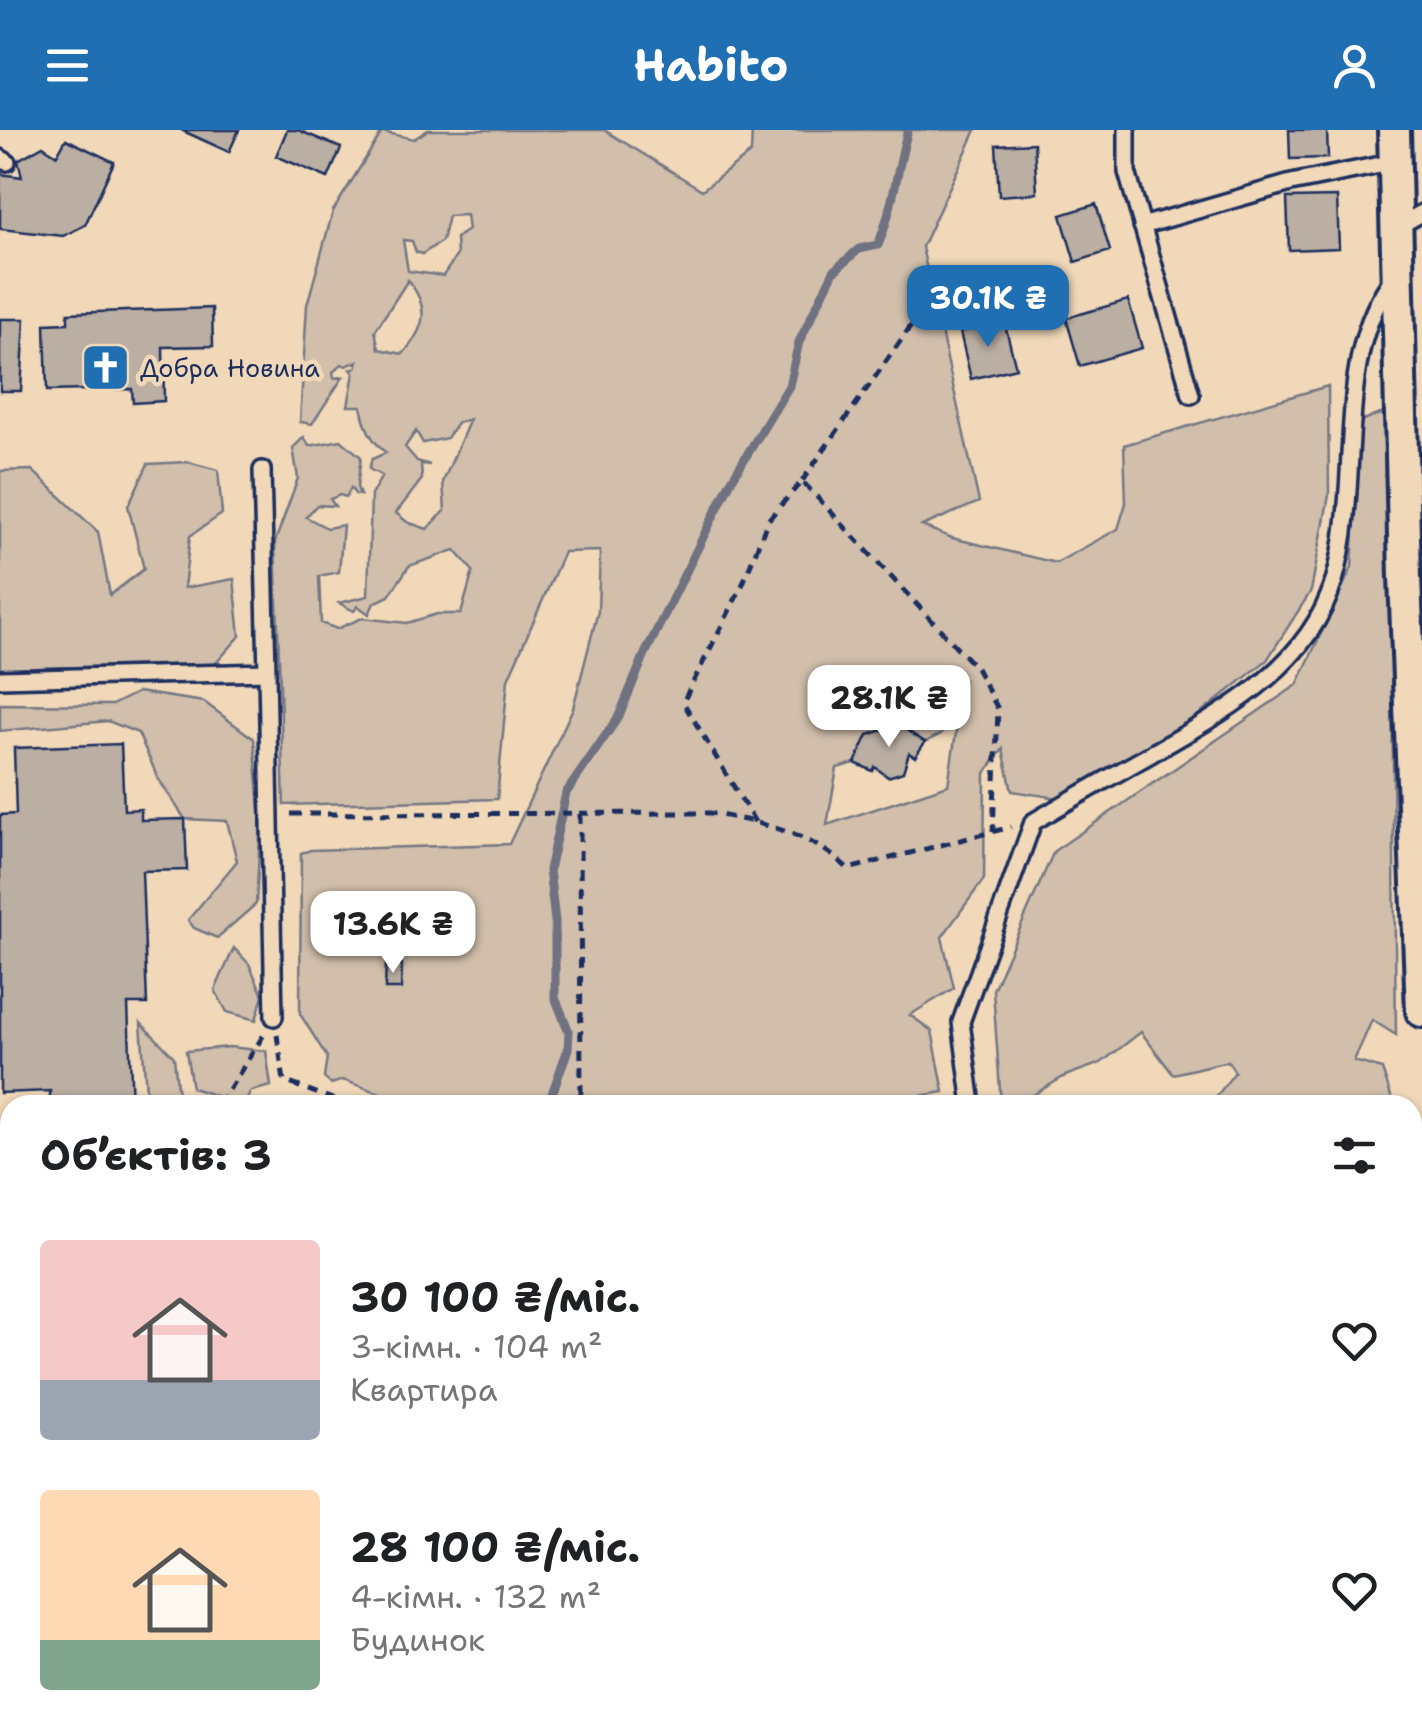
<!DOCTYPE html>
<html lang="uk">
<meta charset="utf-8">
<style>
body{margin:0;font-family:"Shantell Sans",sans-serif;background:#f2f2f2;color:#202124;height:100vh;display:flex;flex-direction:column;font-size:38px;white-space:nowrap}
*{box-sizing:border-box;margin:0}
p{font-size:32px;color:#757577}
.icon{flex:none;width:55px;height:55px;fill:none;stroke:currentColor;stroke-width:2;stroke-linecap:round;stroke-linejoin:round}
.map{position:relative;flex:1;overflow:hidden}
.drawer{position:absolute;left:0px;top:965px;width:1422px;height:640px;display:flex;flex-direction:column;background:#fff;border-radius:30px 30px 0 0;box-shadow:0 2px 8px #0004}
.drawer>*{flex:none}
.price{position:absolute;translate:-50% -85px;padding:0 22px;border-radius:20px;background:#fff;color:#222;font-size:32px;line-height:65px;filter:drop-shadow(0 2px 5px #0008)}
.price::after{content:'';position:absolute;left:50%;top:60px;width:30px;height:22px;margin-left:-15px;background:inherit;clip-path:polygon(0 0,100% 0,50% 100%)}
.price.current{background:#1f6fb2;color:#fff}
ul{padding:0;list-style:none}
li{display:flex;align-items:center;gap:30px;height:250px;padding:0 40px}
li span{display:grid;place-items:center;flex:none;width:280px;height:200px;border-radius:10px;color:#555}
li>.icon{margin-inline-start:auto}
span .icon{width:120px;height:120px;fill:#fffc;stroke-width:1}
li b{font-size:42px}
h2{display:flex;justify-content:space-between;align-items:center;height:120px;padding:0 40px;font-size:42px}
header{display:flex;justify-content:space-between;align-items:center;height:130px;padding:0 40px;background:#1f6fb2;color:#fff;font-size:45px;font-weight:700}
.map>svg:first-child{display:block}
.green{fill:#d1bfab;stroke:#767784;stroke-width:2.5;fill-rule:evenodd}
.lines{fill:none;stroke-linecap:round;stroke-linejoin:round}
.stream{stroke:#6f7281;stroke-width:9}
.building{fill:#bbaea2;stroke:#1b2f5e;stroke-width:2.5}
.lane-casing{stroke:#1b2f5e;stroke-width:22}
.street-casing{stroke:#1b2f5e;stroke-width:38}
.secondary-casing{stroke:#1b2f5e;stroke-width:52}
.path{stroke:#1b2f5e;stroke-width:5;stroke-dasharray:10 8;stroke-linecap:butt}
.lane{stroke:#f0d8b8;stroke-width:15}
.street{stroke:#f0d8b8;stroke-width:30}
.secondary{stroke:#f0d8b8;stroke-width:45}
.labels{text-anchor:middle;stroke-width:9;stroke-linejoin:round;paint-order:stroke}
.poi-label{font-size:25px;fill:#1b2f5e;stroke:#f0d8b8;text-anchor:start}
</style>
<header><svg class="icon" aria-label="menu" viewBox="0 0 24 24"><path d="M4 6h16M4 12h16M4 18h16"/></svg>Habito<svg class="icon" aria-label="person" viewBox="0 0 24 24"><circle cx="12" cy="8" r="4"/><path d="M4 21q1-7 8-7t8 7"/></svg></header>
<div class="map">
<svg width="1422" height="1605" viewBox="0 0 1422 1605">
<rect width="100%" height="100%" fill="#f0d8b8"/>
<filter id="ink" filterUnits="userSpaceOnUse"><feTurbulence type="fractalNoise" baseFrequency=".01" numOctaves="2"/><feDisplacementMap in="SourceGraphic" scale="20" xChannelSelector="R" yChannelSelector="G"/><feConvolveMatrix kernelMatrix="1 2 1 2 8 2 1 2 1" color-interpolation-filters="sRGB"/></filter>
<g filter="url(#ink)">
<path class="green" d="M428 0H604L702 60 751 23 752 0H976L922 117 979 372 922 396 952 408 1056 433 1118 399 1126 373 1124 315 1328 256 1329 365 1311 461 1267 530 1195 588 1058 668 1012 661 1003 619 985 643 984 749 942 807 954 858 910 885 932 901 944 962 863 975H414L343 950 331 954 324 948 327 927 300 884 301 723 311 720 509 714 573 578 598 481 600 421 564 422 508 549 497 669 284 675 275 412 298 348 293 318 304 307 309 316 341 310 361 327 357 357 360 365 355 364 351 358 346 367 340 365 330 369 335 376 317 375 306 387 327 398 343 395 339 442 319 446 321 493 337 499 362 488 407 493 437 484H461L473 441 455 420 409 436 389 466 374 473 369 484 358 476 354 481 339 473 368 466 371 365 382 346 369 339 372 329 386 323C370 309 365 297 361 276H348L354 243 351 239 356 238 358 231 346 236 342 234 333 242 334 248 343 247 312 294 300 292 307 175 333 81 382 2 414 9ZM466 85 468 100 456 108 457 125 443 146 408 141 403 110 412 111 416 122 422 124 442 111 448 86ZM408 150C431 179 425 198 403 224L379 219 375 201ZM470 289 443 352 445 381 427 399 407 392 396 383 422 349 421 334 430 335 417 331 405 317 416 301 423 313 447 308 457 293ZM964 549 948 655 827 695 837 638 855 633 869 605 898 595 925 612 941 604Z
M1389 281 1396 905 1372 890 1354 931 1382 939 1394 975H1210L1235 942 1228 931 1173 944 1141 902 1101 933 1065 946 1016 975H1001L993 860 1054 721 1297 555 1352 437 1360 291Z
M188 332 218 340 222 384 190 406 184 458 234 449 240 506 215 534 0 539V341L32 340 98 402 110 465 144 439 128 376 148 334Z
M138 562 204 572 254 609 261 689 256 774 217 808 194 798 188 790 237 731 227 691 185 689 159 650 138 603 108 591 0 601V574L112 575Z
M234 818 249 834 263 865 256 890 227 882 215 860Z
M141 893 174 927 179 975H147Z
M229 917 266 921 271 956 251 961 244 975 192 958 186 921Z
M0 1517 10 1529V1595H65L74 1605H0Z
M131 1595H1173L1142 1605H145L132 1599Z"/>
<g class="lines">
<path class="stream" d="M548 975 568 919 569 902 555 867V791L549 740 566 663 619 586 645 524 731 351 789 256 799 212 834 141 859 119 878 115C893 79 897 38 908 0
M755 1595 756 1605"/>
</g>
<path class="building" d="M181 0H239L229 22Z
M287 0H298L341 18 328 48 276 26Z
M1289 0H1327L1328 28 1290 29Z
M66 9 114 32 85 95 63 106 0 99V44L22 47 18 30 43 16 57 25Z
M1034 13 1037 63 999 66 996 15Z
M1337 67 1339 118 1289 120 1287 68Z
M1096 74 1110 121 1075 132 1061 85Z
M1128 170 1142 218 1080 236 1066 188Z
M212 178 213 216 163 217 164 271 133 273 132 259 47 261 45 194 68 193V183Z
M0 189H25L21 261H0Z
M1004 191 1016 238 971 249 960 202Z
M898 595 925 612 915 627 909 623 903 642 888 647 875 637 873 641 855 633 868 605Z
M121 614 124 680 141 679V690L185 689 187 740 142 741 147 874H128L132 975H50V961L0 963V685L16 684 14 618Z
M386 833 402 834 401 859H385Z
M10 1067V1288L0 1287V1071Z
M1233 1595H1299L1302 1605H1203Z
M1326 1595H1368L1372 1605H1329Z"/>
<g class="lines">
<defs>
<path id="lane" d="M1127 0V42L1191 265
M0 28 7 32
M1142 96 1291 53 1395 32
M1397 97 1422 83
M262 340 267 542
M0 549 267 542 274 887
M972 975 961 892 1033 692C1072 669 1112 646 1151 624 1224 582 1309 537 1334 451 1346 410 1348 366 1350 324 1354 259 1355 197 1396 144
M0 1054 10 1053"/>
<path id="street" d="M1394 0 1405 447 1422 881"/>
<path id="secondary" d="M0 1470 10 1482
M105 1595 113 1605"/>
</defs>
<use href="#lane" class="lane-casing"/>
<use href="#street" class="street-casing"/>
<use href="#secondary" class="secondary-casing"/>
<path class="path" d="M802 351 913 193
M291 684 710 683C758 692 813 703 848 739L1011 697
M580 684 581 975
M755 692 683 572 742 456 768 390 802 351 976 538 998 579 993 702
M277 905 284 951 349 975
M219 975 265 903
M1412 1493 1422 1497
M244 1595 248 1605
M615 1595 635 1603
M497 1605 505 1595
M632 1605 657 1595"/>
<use href="#lane" class="lane"/>
<use href="#street" class="street"/>
<use href="#secondary" class="secondary"/>
</g>
</g>
<defs>
<symbol id="church-square" viewBox="-11 -11 22 22"><rect x="-9" y="-9" width="18" height="18" rx="4" fill="#1f6fb2" stroke="#f0d8b8"/><path d="M-1.2-6h2.4v3.5h3.3v2.4h-3.3V6h-2.4V-.1h-3.3v-2.4h3.3Z" fill="#fff"/></symbol>
</defs>
<g fill-rule="evenodd">
<use href="#church-square" x="78" y="210" width="55" height="55"/>
</g>
<g class="labels">
<g class="poi-label">
<text x="140" y="247">Добра Новина</text>
</g>
</g>
</svg>
<b class="price current" style="left:988px;top:220px">30.1K ₴</b>
<b class="price" style="left:889px;top:620px">28.1K ₴</b>
<b class="price" style="left:393px;top:846px">13.6K ₴</b>
<section class="drawer">
<h2>Об’єктів: 3<svg class="icon" aria-label="filters" viewBox="0 0 24 24"><path d="M4 7h16M4 17h16"/><circle cx="9" cy="7" r="2"/><circle cx="15" cy="17" r="2"/></svg></h2>
<ul>
<li><span style="background:linear-gradient(#f6c9c9 70%,#9aa5b1 0)"><svg class="icon" aria-label="home" viewBox="0 0 24 24"><path d="M3 11l9-7 9 7M6 9v11h12V9"/></svg></span><div><b>30 100 ₴/міс.</b><p>3-кімн. · 104 m²</p><p>Квартира</p></div><svg class="icon" aria-label="heart" viewBox="0 0 24 24"><path d="M12 20l-8-8c-3-5 5-10 8-4 3-6 11-1 8 4z"/></svg></li>
<li><span style="background:linear-gradient(#ffd9b3 75%,#7fa58c 0)"><svg class="icon" aria-label="home" viewBox="0 0 24 24"><path d="M3 11l9-7 9 7M6 9v11h12V9"/></svg></span><div><b>28 100 ₴/міс.</b><p>4-кімн. · 132 m²</p><p>Будинок</p></div><svg class="icon" aria-label="heart" viewBox="0 0 24 24"><path d="M12 20l-8-8c-3-5 5-10 8-4 3-6 11-1 8 4z"/></svg></li>
</ul>
</section>
</div>
